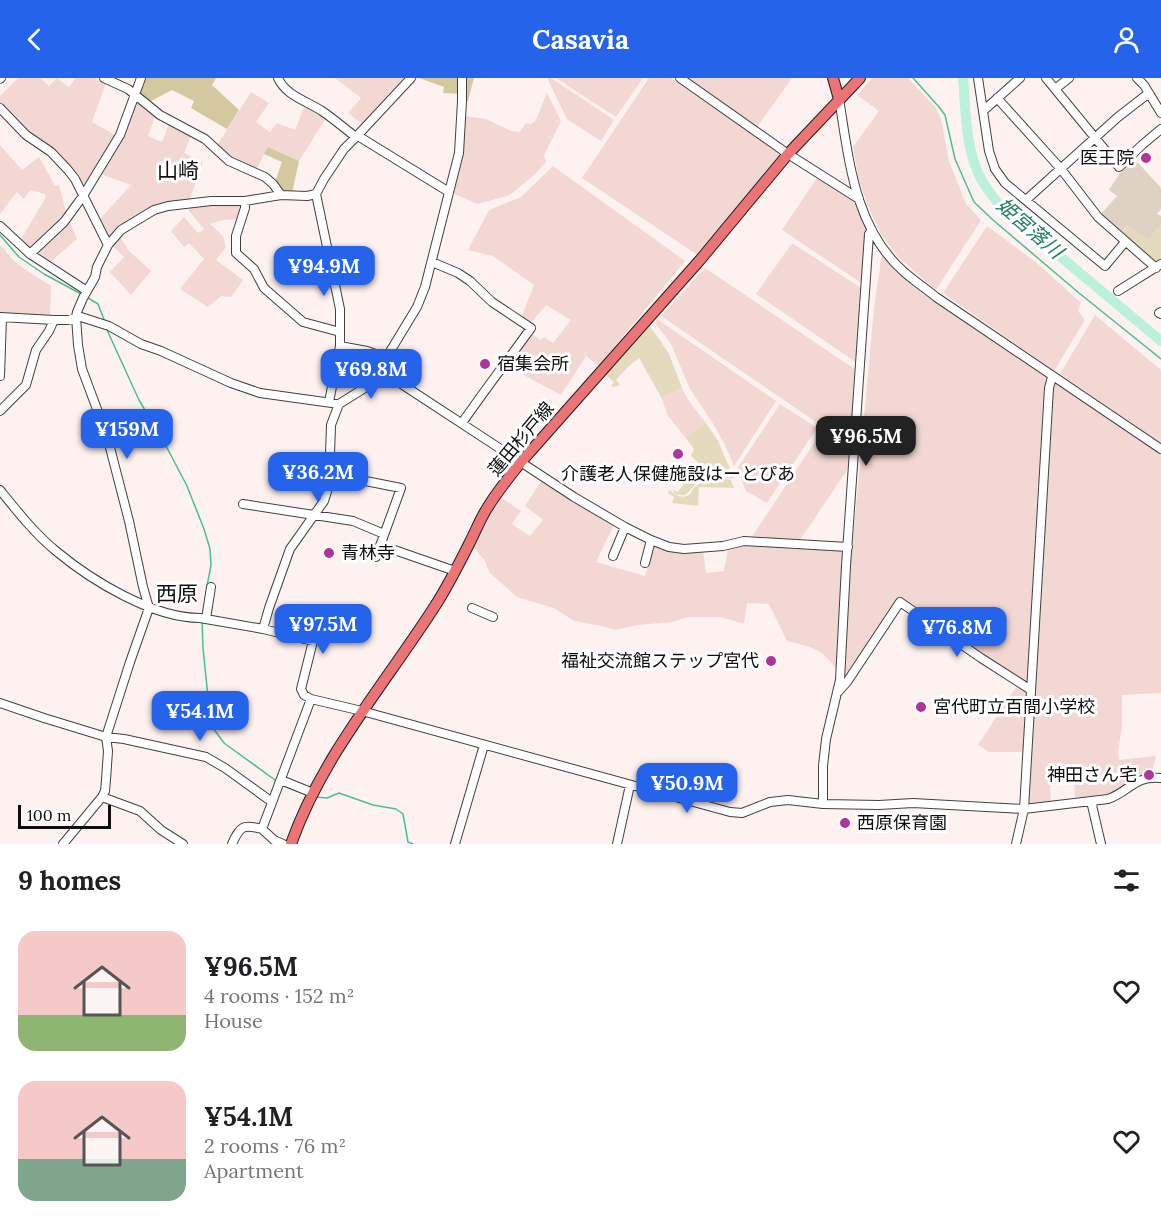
<!DOCTYPE html>
<meta charset="utf-8">
<style>
body{margin:0;font-family:Lora,"Noto Sans JP",serif;background:#f6f6f6;color:#202124;height:100vh;display:flex;flex-direction:column;font-size:22px;white-space:nowrap}
*{box-sizing:border-box;margin:0}
p{font-size:20px;color:#757577}
.icon{flex:none;width:33px;height:33px;fill:none;stroke:currentColor;stroke-width:2;stroke-linecap:round;stroke-linejoin:round}
.map{position:relative;height:766px;overflow:hidden}
.sheet{display:flex;flex-direction:column;background:#fff;flex:1}
.sheet>*{flex:none}
.scale{position:absolute;left:18px;bottom:15px;width:93px;box-sizing:border-box;padding-left:6px;border:3px solid #0e0e0e;border-top:0;font-size:16px;line-height:21px;white-space:nowrap;color:#0e0e0e;-webkit-text-stroke:4px #fff;paint-order:stroke}
.price{position:absolute;translate:-50% -51px;padding:0 14px;border-radius:12px;background:#2563eb;color:#fff;font-size:20px;line-height:39px;filter:drop-shadow(0 2px 3px #0008)}
.price::after{content:'';position:absolute;left:50%;top:36px;width:18px;height:14px;margin-left:-9px;background:inherit;clip-path:polygon(0 0,100% 0,50% 100%)}
.price.selected{background:#222;color:#fff}
ul{padding:0;list-style:none}
li{display:flex;align-items:center;gap:18px;height:150px;padding:0 18px}
li span{display:grid;place-items:center;flex:none;width:168px;height:120px;border-radius:18px;color:#555}
li>.icon{margin-inline-start:auto}
span .icon{width:72px;height:72px;fill:#fffc;stroke-width:1}
li b{font-size:26px}
h2{display:flex;justify-content:space-between;align-items:center;height:72px;padding:0 18px;font-size:26px}
header{display:flex;justify-content:space-between;align-items:center;height:78px;padding:0 18px;background:#2563eb;color:#fff;font-size:27px;font-weight:700}
.map>svg:first-child{display:block}
.farmland{fill:#f2d7d3}
.green{fill:#e5d9be}
.forest{fill:#d4c89f}
.cemetery{fill:#ded2c4}
.lines{fill:none;stroke-linecap:round;stroke-linejoin:round}
.stream{stroke:#49c092;stroke-width:1.5}
.river{stroke:#bbf0da;stroke-width:10}
.minor-casing{stroke:#414141;stroke-width:10}
.major-casing{stroke:#1f1f1f;stroke-width:12}
.minor{stroke:#fff;stroke-width:8}
.major{stroke:#eb7477;stroke-width:10}
.poi-dot{fill:#b1349c;stroke:#fff;stroke-width:2}
.labels{text-anchor:middle;stroke-width:6;stroke-linejoin:round;paint-order:stroke}
.poi-label{font-size:18px;fill:#0e0e0e;stroke:#fff;text-anchor:start}
.street-label{font-size:18px;fill:#0e0e0e;stroke:#fff}
.water-label{font-size:20px;font-style:italic;fill:#21805f;stroke:#fff}
.quarter-label{font-size:21px;fill:#0e0e0e;stroke:#fff}
</style>
<header><svg class="icon" aria-label="back" viewBox="0 0 24 24"><path d="M15 5l-7 7 7 7"/></svg>Casavia<svg class="icon" aria-label="person" viewBox="0 0 24 24"><circle cx="12" cy="8" r="4"/><path d="M4 21q1-7 8-7t8 7"/></svg></header>
<div class="map">
<svg width="1161" height="766" viewBox="0 0 1161 766">
<rect width="100%" height="100%" fill="#fef2f1"/>
<path class="farmland" d="M18 0H40L49 8 57 0 69 9 76 0H94L106 5 92 44 115 57 84 109 28 56 0 26V18Z
M335 0H406L363 47 348 35 361 20Z
M548 0H551L614 42 601 63 567 41 548 2Z
M556 0H643L616 39Z
M649 0H671L781 75 771 90 696 176 582 100Z
M687 0H792L757 49Z
M872 0H908L936 30 941 41 949 83 966 126 981 142 936 212 898 179 881 156 869 130 859 103 853 69 879 33 857 17Z
M251 14 269 25 256 44 270 54 277 45 295 52 305 27 326 40 299 83 268 69 256 92 229 80 216 69Z
M547 15 561 43 544 77 546 84 535 96 510 117 478 126 452 115 465 38 486 41 511 53 520 54 526 45 531 46 536 42Z
M140 24 155 39 148 58 162 64 169 46 191 58 184 75 203 84 189 123 118 150 108 160 99 142 131 107 100 96 123 59 136 25Z
M0 67 22 92 39 79 55 108 59 107 66 134 61 142 29 171 20 163 46 119 45 116 30 112 24 121 17 114 0 136Z
M553 88 685 183 599 288 586 278 561 317 507 288 530 255 541 262 544 259 553 265 571 242 546 227 530 246 521 240 534 207 493 178 468 172 489 132 521 119Z
M817 100 854 123 867 151 863 206 782 152Z
M241 126 243 129 239 141 223 142 210 146 223 158 226 169 216 182 243 202 231 219 221 218 208 229 180 211 204 181 189 165 184 169 171 153 184 139 198 155 204 151 189 133 190 129Z
M69 142 77 161 49 185 35 176Z
M987 148 1037 185 1081 225 1078 233 1085 242 1054 293 943 215Z
M120 158 128 172 151 193 131 217 110 194 124 179 112 167Z
M792 165 861 210 857 285 756 216Z
M0 167 14 183 26 192 51 208 50 238 0 236Z
M882 176 899 195 914 209 940 228 1161 376V615L1122 617V648L1118 675 1119 682 1156 678 1152 696 1131 700 1125 707 1117 713 1108 716 1075 720 1074 702 1050 707 1051 724 1026 727 1029 674H989L978 667 1020 603 900 521 843 603 832 585 822 575 810 569 787 563 769 526 747 525 744 546 721 539H688L673 544 638 547 615 552 602 548 574 543 554 530 517 519 490 495 485 483 473 468 491 432 500 419 521 433 512 446 530 458 543 442 525 428 542 402 614 447 596 484 645 498 655 466 703 473 706 495 724 493 728 471 747 466 852 473 874 230Z
M705 190 856 292 851 368 661 238Z
M1095 237 1161 292V365L1060 296Z
M657 241 776 323 734 388 725 367 714 347 690 311 671 266 655 245Z
M682 310 688 322 706 345 685 359 668 338 661 319Z
M780 326 817 350 767 425 746 413 737 391Z
M822 353 850 372 849 389 800 462 751 460Z"/>
<path class="green" d="M1161 146V182L1158 185H1154L1121 156 1127 148 1148 162Z
M648 246 662 265 669 276 682 310 661 319 639 280 628 289 616 302 620 307 618 308 613 309 611 308 614 304 605 296Z
M706 345 718 363 734 400C715 402 704 389 691 378L694 371 685 359Z
M698 386 704 393C703 406 700 401 693 409 685 416 689 419 675 416L673 412 678 414Z
M706 392 708 393 714 398 731 402 734 410 699 409 698 428 672 425 674 419 668 415 670 412C675 418 685 422 691 415 692 414 692 412 693 411 701 402 705 407 706 392Z"/>
<path class="forest" d="M144 0H216L212 7 239 32 227 51 191 30 194 23 172 12 149 24 139 15Z
M419 0H474L468 23H464V16L443 15 444 9Z
M268 69 299 83 292 115 283 114 275 104 282 84 264 76Z"/>
<path class="cemetery" d="M1133 79 1161 110V131L1157 136 1161 138V146L1148 162 1127 148 1124 151 1121 156 1100 137 1117 118 1109 112 1120 95Z"/>
<g class="lines">
<path class="stream" d="M913 0 939 29 945 37 955 81 974 124 993 142 1079 215 1161 281
M0 157 19 179 44 196 81 216
M88 220 98 226 105 244
M107 252 139 322 165 366 187 408 204 451 210 471 211 487 207 508
M202 542 203 570 210 639 213 650 224 665 275 702
M284 708 307 717
M315 719 327 720 339 715 373 727 396 731 403 736 408 764 413 766"/>
<path class="river" d="M963 0C966 33 965 71 981 101 986 110 993 119 1000 128L1161 263"/>
<defs>
<path id="minor" d="M104 0 128 11 160 37 205 61 229 83 265 99 273 106 281 117
M278 0C286 18 307 23 322 33 334 41 345 51 356 59
M680 0 788 76 859 121
M978 0 989 73 995 91 1005 105 1105 188 1125 164
M1046 0 1119 89 1142 67 1161 51
M1137 0 1144 7 1161 35
M0 1 1 0
M1055 11 1069 0
M997 20 1061 91 1098 139 1156 190
M839 21C849 81 854 149 903 193 913 202 925 210 936 219L1161 371
M0 30 26 57 51 74 68 92 75 101 108 167
M983 33 1020 0
M358 58 449 114
M316 116 340 231V268L329 324
M1026 122 1118 39 1149 15
M245 123V130L236 158V175L254 191 264 210 303 244 340 254
M0 148 30 176 87 213
M30 176 64 144 83 118 120 57 141 0
M432 184 458 195 470 203 492 224 531 250C508 282 484 313 462 345
M1118 213 1161 186
M1161 234 1159 235 1161 236
M0 239 54 242H68L81 239 109 248 141 266 161 273 231 305 260 315 339 326
M340 268 367 273 387 280
M380 292 574 419 625 449 651 462 669 469 684 471 723 468 744 463 848 469
M0 298 2 239
M0 333 26 307 36 272 49 253 54 242
M330 396 401 410 376 479
M0 412C17 433 35 456 56 473 92 503 153 540 200 540L263 551 313 563 301 611 304 617 311 621 362 633 730 734 742 735 770 724 788 722 823 726 879 727 913 725 1024 731 1108 721C1129 714 1135 697 1161 700
M243 426 353 443 384 456
M380 467 455 493
M613 478 625 449
M645 485 651 462
M472 530 493 539
M206 541 211 509
M263 551 269 530 290 471 324 423 329 407 331 347 339 326 363 311 374 300 417 229 425 209 459 75 462 23V0
M838 614 847 604 900 524 981 580 1031 612
M0 625 44 640 106 659 124 661 206 679 225 690 272 724
M281 702 313 715
M1091 723 1101 766
M823 726V688L826 661 840 602 846 488 869 156 872 152
M63 766 102 719
M183 766 161 752 140 733 102 719 105 713 106 702 108 673 106 659 130 584 149 530 143 509 129 443 107 358 82 291 78 267 76 239 77 234 83 220 95 199 97 189 108 167 121 152 154 132 168 128 211 123H245L281 117 307 118 316 116 324 101 344 71 356 59 411 0
M232 766C240 748 243 746 262 751
M283 766 274 762 262 751 311 621
M455 766 484 667
M617 766 630 707
M1016 766 1024 731 1049 310 1052 299"/>
<path id="major" d="M833 0 839 21
M291 766C322 678 385 606 435 528 448 508 459 486 470 464 475 454 480 442 486 432 496 415 509 399 521 384L700 182 788 76 860 0"/>
</defs>
<use href="#minor" class="minor-casing"/>
<use href="#major" class="major-casing"/>
<use href="#minor" class="minor"/>
<use href="#major" class="major"/>
</g>
<g class="poi-dot">
<circle cx="1146" cy="80" r="6"/>
<circle cx="485" cy="286" r="6"/>
<circle cx="678" cy="376" r="6"/>
<circle cx="329" cy="475" r="6"/>
<circle cx="771" cy="583" r="6"/>
<circle cx="921" cy="629" r="6"/>
<circle cx="1149" cy="697" r="6"/>
<circle cx="845" cy="745" r="6"/>
</g>
<g class="labels">
<g class="poi-label">
<text x="1134" y="86" text-anchor="end">医王院</text>
<text x="497" y="292">宿集会所</text>
<text x="678" y="402" text-anchor="middle">介護老人保健施設はーとぴあ</text>
<text x="341" y="481">青林寺</text>
<text x="759" y="589" text-anchor="end">福祉交流館ステップ宮代</text>
<text x="933" y="635">宮代町立百間小学校</text>
<text x="1137" y="703" text-anchor="end">神田さん宅</text>
<text x="857" y="751">西原保育園</text>
</g>
<g class="street-label">
<text transform="translate(521 361) rotate(-50)" y="6">蓮田杉戸線</text>
</g>
<g class="water-label">
<text transform="translate(1030 150) rotate(41)" y="7">姫宮落川</text>
</g>
<g class="quarter-label">
<text x="178" y="100">山崎</text>
<text x="177" y="523">西原</text>
</g>
</g>
</svg>
<div class="scale">100 m</div>
<b class="price" style="left:324px;top:219px">¥94.9M</b>
<b class="price" style="left:371px;top:322px">¥69.8M</b>
<b class="price" style="left:127px;top:382px">¥159M</b>
<b class="price selected" style="left:866px;top:389px">¥96.5M</b>
<b class="price" style="left:318px;top:425px">¥36.2M</b>
<b class="price" style="left:323px;top:577px">¥97.5M</b>
<b class="price" style="left:957px;top:580px">¥76.8M</b>
<b class="price" style="left:200px;top:664px">¥54.1M</b>
<b class="price" style="left:687px;top:736px">¥50.9M</b>
</div>
<section class="sheet">
<h2>9 homes<svg class="icon" aria-label="filters" viewBox="0 0 24 24"><path d="M4 7h16M4 17h16"/><circle cx="9" cy="7" r="2"/><circle cx="15" cy="17" r="2"/></svg></h2>
<ul>
<li><span style="background:linear-gradient(#f6c9c9 70%,#8fb573 0)"><svg class="icon" aria-label="home" viewBox="0 0 24 24"><path d="M3 11l9-7 9 7M6 9v11h12V9"/></svg></span><div><b>¥96.5M</b><p>4 rooms · 152 m²</p><p>House</p></div><svg class="icon" aria-label="heart" viewBox="0 0 24 24"><path d="M12 20l-8-8c-3-5 5-10 8-4 3-6 11-1 8 4z"/></svg></li>
<li><span style="background:linear-gradient(#f6c9c9 65%,#7fa58c 0)"><svg class="icon" aria-label="home" viewBox="0 0 24 24"><path d="M3 11l9-7 9 7M6 9v11h12V9"/></svg></span><div><b>¥54.1M</b><p>2 rooms · 76 m²</p><p>Apartment</p></div><svg class="icon" aria-label="heart" viewBox="0 0 24 24"><path d="M12 20l-8-8c-3-5 5-10 8-4 3-6 11-1 8 4z"/></svg></li>
</ul>
</section>
